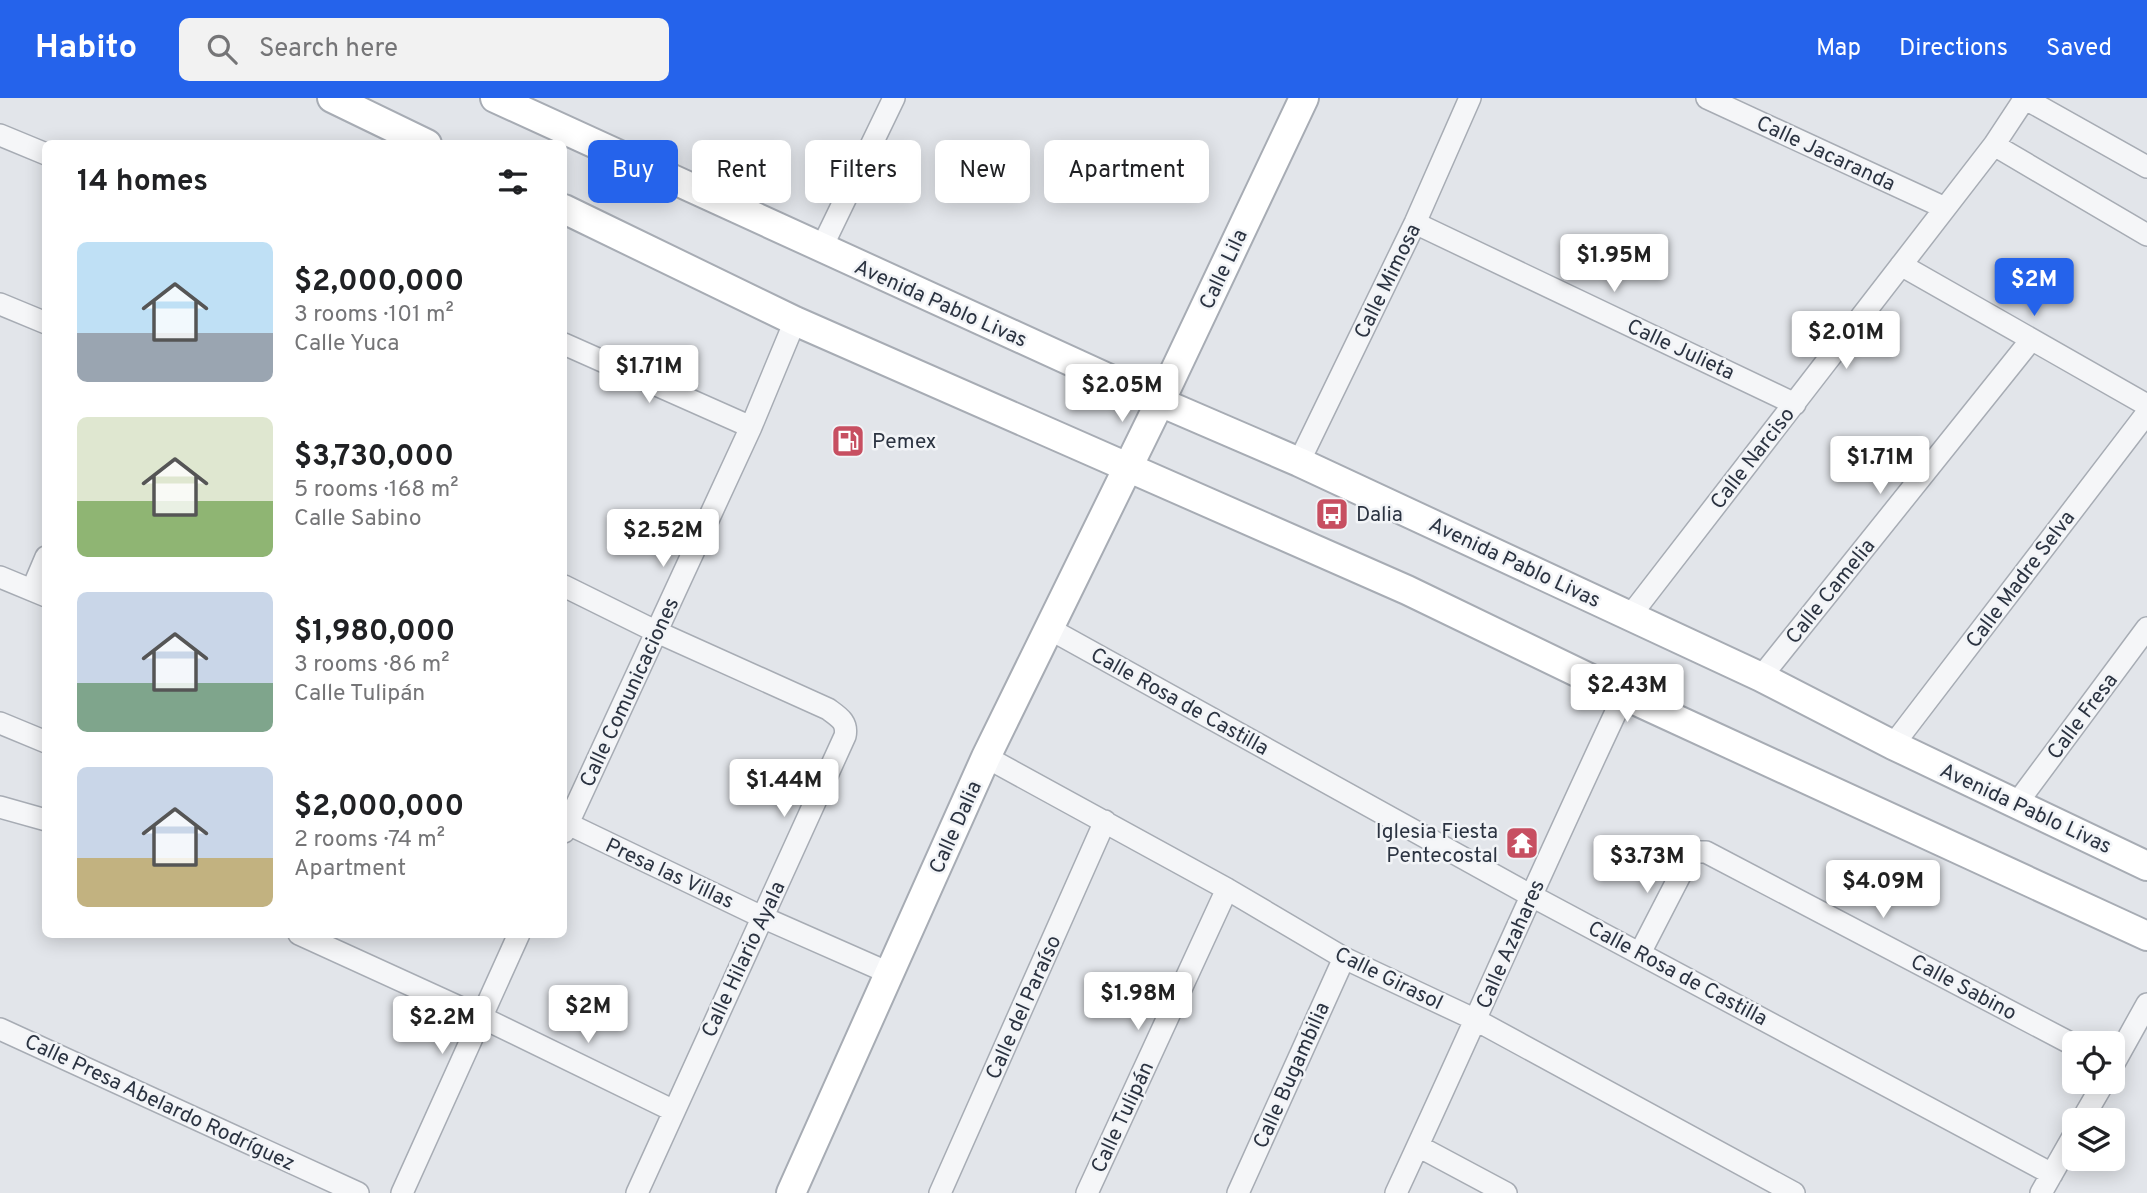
<!DOCTYPE html>
<meta charset="utf-8">
<style>
body{margin:0;font-family:Overpass,sans-serif;background:#f2f2f2;color:#202124;height:100vh;display:flex;flex-direction:column;font-size:26px;white-space:nowrap}
*{box-sizing:border-box;margin:0}
p{font-size:23px;color:#757577}
.icon{flex:none;width:38px;height:38px;fill:none;stroke:currentColor;stroke-width:2;stroke-linecap:round;stroke-linejoin:round}
.map{position:relative;flex:1;overflow:hidden}
.side{position:absolute;left:42px;top:42px;width:525px;height:798px;display:flex;flex-direction:column;background:#fff;border-radius:10px;box-shadow:0 4px 18px #0003}
.side>*{flex:none}
.guide{position:absolute;left:588px;top:42px;width:665px;height:63px;display:flex;gap:14px}
.fabs{position:absolute;left:2062px;top:933px;display:grid;gap:14px}
.fabs a{display:grid;place-items:center;width:63px;height:63px;border-radius:10px;background:#fff;box-shadow:0 4px 18px #0003;font-size:35px}
.price{position:absolute;translate:-50% -60px;padding:0 16px;border-radius:7px;background:#fff;color:#222;font-size:23px;line-height:46px;filter:drop-shadow(0 2px 4px #0008)}
.price::after{content:'';position:absolute;left:50%;top:42px;width:21px;height:16px;margin-left:-10px;background:inherit;clip-path:polygon(0 0,100% 0,50% 100%)}
.price.selected{background:#2563eb;color:#fff}
ul{padding:0;list-style:none}
li{display:flex;align-items:center;gap:21px;height:175px;padding:0 35px}
li span{display:grid;place-items:center;flex:none;width:196px;height:140px;border-radius:10px;color:#555}
li>.icon{margin-inline-start:auto}
span .icon{width:84px;height:84px;fill:#fffc;stroke-width:1}
li b{font-size:30px}
h2{display:flex;justify-content:space-between;align-items:center;height:84px;padding:0 35px;font-size:30px}
.pill{padding:0 24px;border-radius:10px;background:#fff;box-shadow:0 4px 18px #0003;font-size:24px;line-height:63px}
.pill.selected{background:#2563eb;color:#fff}
header{display:flex;align-items:center;gap:42px;box-sizing:border-box;height:98px;padding:0 35px;background:#2563eb;color:#fff}
header strong{font-size:33px}
nav{display:flex;gap:38px;margin-inline-start:auto;font-size:24px}
.search{width:490px;height:63px;background:#f2f2f2;display:flex;align-items:center;gap:18px;box-sizing:border-box;padding:0 24px;border-radius:10px;color:#757577;font-size:26px}
.map>svg:first-child{display:block}
.lines{fill:none;stroke-linecap:round;stroke-linejoin:round}
.street-casing{stroke:#a7acb4;stroke-width:24}
.secondary-casing{stroke:#a7acb4;stroke-width:32}
.street{stroke:#f5f6f8;stroke-width:21}
.secondary{stroke:#fff;stroke-width:28}
.labels{text-anchor:middle;stroke-width:5;stroke-linejoin:round;paint-order:stroke}
.street-label{font-size:21px;fill:#2b3341;stroke:#f2f4f7}
.poi-label{font-size:21px;fill:#2b3341;stroke:#f2f4f7;text-anchor:start}
</style>
<header>
<strong>Habito</strong>
<div class="search"><svg class="icon" aria-label="search" viewBox="0 0 24 24"><circle cx="10" cy="10" r="6"/><path d="M15 15l6 6"/></svg>Search here</div>
<nav><a>Map</a><a>Directions</a><a>Saved</a></nav>
</header>
<div class="map">
<svg width="2147" height="1095" viewBox="0 0 2147 1095">
<rect width="100%" height="100%" fill="#e2e5ea"/>
<g class="lines">
<defs>
<path id="street" d="M1707 0 1945 110
M2024 0 2147 69
M0 37 46 56
M1994 47 2147 137
M1415 125 1795 306
M821 151 894 0
M1901 167 2147 307
M0 206 46 225
M564 246 751 329
M1299 364 1415 125 1470 0
M0 479 46 498
M564 488 657 534 828 611C839 619 848 624 845 638L637 1095
M32 492 46 459
M1630 518 1994 47 2025 0
M1048 530 1530 797 2052 1076
M1761 579 2031 242
M0 625 46 644
M1893 647 2147 315
M986 659 1227 791 1344 860 1476 922 1794 1095
M2017 705 2147 530
M0 709 46 722
M564 724 762 819 889 875
M564 734 751 329 795 223
M299 836 483 920 674 1013
M1640 855 1690 758 1697 754H1706L2074 947
M0 931 358 1095
M2112 969 2147 906
M2082 1022 2104 984
M1418 1048 1506 1095
M402 1095 519 836
M940 1095 1105 723
M1087 1095 1227 791
M1238 1095 1344 860
M1396 1095C1473 929 1546 762 1624 597
M2041 1095 2074 1037"/>
<path id="secondary" d="M332 0 427 46
M495 0 1160 304 1299 364 1761 579 1893 647 2147 768
M564 111 795 223 1407 492 1643 606 2147 838
M791 1095 986 659 1160 304 1304 0"/>
</defs>
<use href="#street" class="street-casing"/>
<use href="#secondary" class="secondary-casing"/>
<use href="#street" class="street"/>
<use href="#secondary" class="secondary"/>
</g>
<defs>
<symbol id="fuel-square" viewBox="-11 -11 22 22"><rect x="-9" y="-9" width="18" height="18" rx="4" fill="#c74f61" stroke="#f2f4f7"/><path d="M-5.5-6h7V0h2V4h1.3V-2.5L3-4.5l.8-.8L6-3V5H2.5V1h-1V6h-7ZM-4.2-4.7v3.2H.2V-4.7Z" fill="#fff"/></symbol>
<symbol id="bus-square" viewBox="-11 -11 22 22"><rect x="-9" y="-9" width="18" height="18" rx="4" fill="#c74f61" stroke="#f2f4f7"/><path d="M-5-6H5V4H4V6H2V4H-2V6H-4V4H-5ZM-3.5-4V0h7V-4ZM-3.5 1.2v1.5H-2V1.2ZM2 1.2v1.5H3.5V1.2Z" fill="#fff"/></symbol>
<symbol id="temple-square" viewBox="-11 -11 22 22"><rect x="-9" y="-9" width="18" height="18" rx="4" fill="#c74f61" stroke="#f2f4f7"/><path d="M0-6L5-2H3V0L6.5 2.5H4V6H1.5V3h-3V6H-4V2.5H-6.5L-3 0V-2H-5Z" fill="#fff"/></symbol>
</defs>
<g fill-rule="evenodd">
<use href="#fuel-square" x="829" y="324" width="38" height="38"/>
<use href="#bus-square" x="1313" y="397" width="38" height="38"/>
<use href="#temple-square" x="1503" y="726" width="38" height="38"/>
</g>
<g class="labels">
<g class="street-label">
<text transform="translate(1826 55) rotate(25)" y="7">Calle Jacaranda</text>
<text transform="translate(1223 171) rotate(-65)" y="7">Calle Lila</text>
<text transform="translate(1387 183) rotate(-64)" y="7">Calle Mimosa</text>
<text transform="translate(941 205) rotate(24)" y="7">Avenida Pablo Livas</text>
<text transform="translate(1681 251) rotate(25)" y="7">Calle Julieta</text>
<text transform="translate(1752 360) rotate(-52)" y="7">Calle Narciso</text>
<text transform="translate(1515 464) rotate(25)" y="7">Avenida Pablo Livas</text>
<text transform="translate(2020 481) rotate(-53)" y="7">Calle Madre Selva</text>
<text transform="translate(1830 493) rotate(-51)" y="7">Calle Camelia</text>
<text transform="translate(629 594) rotate(-65)" y="7">Calle Comunicaciones</text>
<text transform="translate(1180 603) rotate(29)" y="7">Calle Rosa de Castilla</text>
<text transform="translate(2082 618) rotate(-53)" y="7">Calle Fresa</text>
<text transform="translate(2026 710) rotate(25)" y="7">Avenida Pablo Livas</text>
<text transform="translate(955 729) rotate(-66)" y="7">Calle Dalia</text>
<text transform="translate(670 775) rotate(25)" y="7">Presa las Villas</text>
<text transform="translate(1510 846) rotate(-66)" y="7">Calle Azahares</text>
<text transform="translate(743 861) rotate(-65)" y="7">Calle Hilario Ayala</text>
<text transform="translate(1678 875) rotate(28)" y="7">Calle Rosa de Castilla</text>
<text transform="translate(1389 880) rotate(26)" y="7">Calle Girasol</text>
<text transform="translate(1964 889) rotate(28)" y="7">Calle Sabino</text>
<text transform="translate(1023 909) rotate(-66)" y="7">Calle del Paraíso</text>
<text transform="translate(1291 977) rotate(-66)" y="7">Calle Bugambilia</text>
<text transform="translate(160 1004) rotate(25)" y="7">Calle Presa Abelardo Rodríguez</text>
<text transform="translate(1122 1019) rotate(-65)" y="7">Calle Tulipán</text>
</g>
<g class="poi-label">
<text x="872" y="350">Pemex</text>
<text x="1356" y="423">Dalia</text>
<text x="1498" y="740" text-anchor="end">Iglesia Fiesta<tspan x="1498" dy="24">Pentecostal</tspan></text>
</g>
</g>
</svg>
<div class="fabs">
<a><svg class="icon" aria-label="locate" viewBox="0 0 24 24"><circle cx="12" cy="12" r="6"/><path d="M12 2v4M12 18v4M2 12h4M18 12h4"/></svg></a>
<a><svg class="icon" aria-label="layers" viewBox="0 0 24 24"><path d="M12 4l9 5-9 5-9-5zM3 14l9 5 9-5"/></svg></a>
</div>
<b class="price" style="left:1614px;top:196px">$1.95M</b>
<b class="price selected" style="left:2034px;top:220px">$2M</b>
<b class="price" style="left:1846px;top:273px">$2.01M</b>
<b class="price" style="left:649px;top:307px">$1.71M</b>
<b class="price" style="left:1122px;top:326px">$2.05M</b>
<b class="price" style="left:1880px;top:398px">$1.71M</b>
<b class="price" style="left:663px;top:471px">$2.52M</b>
<b class="price" style="left:1627px;top:626px">$2.43M</b>
<b class="price" style="left:784px;top:721px">$1.44M</b>
<b class="price" style="left:1647px;top:797px">$3.73M</b>
<b class="price" style="left:1883px;top:822px">$4.09M</b>
<b class="price" style="left:1138px;top:934px">$1.98M</b>
<b class="price" style="left:588px;top:947px">$2M</b>
<b class="price" style="left:442px;top:958px">$2.2M</b>
<div class="guide">
<a class="pill selected">Buy</a>
<a class="pill">Rent</a>
<a class="pill">Filters</a>
<a class="pill">New</a>
<a class="pill">Apartment</a>
</div>
<section class="side">
<h2>14 homes<svg class="icon" aria-label="filters" viewBox="0 0 24 24"><path d="M4 7h16M4 17h16"/><circle cx="9" cy="7" r="2"/><circle cx="15" cy="17" r="2"/></svg></h2>
<ul>
<li><span style="background:linear-gradient(#bfe0f5 65%,#9aa5b1 0)"><svg class="icon" aria-label="home" viewBox="0 0 24 24"><path d="M3 11l9-7 9 7M6 9v11h12V9"/></svg></span><div><b>$2,000,000</b><p>3 rooms · 101 m²</p><p>Calle Yuca</p></div></li>
<li><span style="background:linear-gradient(#dfe7d0 60%,#8fb573 0)"><svg class="icon" aria-label="home" viewBox="0 0 24 24"><path d="M3 11l9-7 9 7M6 9v11h12V9"/></svg></span><div><b>$3,730,000</b><p>5 rooms · 168 m²</p><p>Calle Sabino</p></div></li>
<li><span style="background:linear-gradient(#c9d6e8 65%,#7fa58c 0)"><svg class="icon" aria-label="home" viewBox="0 0 24 24"><path d="M3 11l9-7 9 7M6 9v11h12V9"/></svg></span><div><b>$1,980,000</b><p>3 rooms · 86 m²</p><p>Calle Tulipán</p></div></li>
<li><span style="background:linear-gradient(#c9d6e8 65%,#c2b280 0)"><svg class="icon" aria-label="home" viewBox="0 0 24 24"><path d="M3 11l9-7 9 7M6 9v11h12V9"/></svg></span><div><b>$2,000,000</b><p>2 rooms · 74 m²</p><p>Apartment</p></div></li>
</ul>
</section>
</div>
